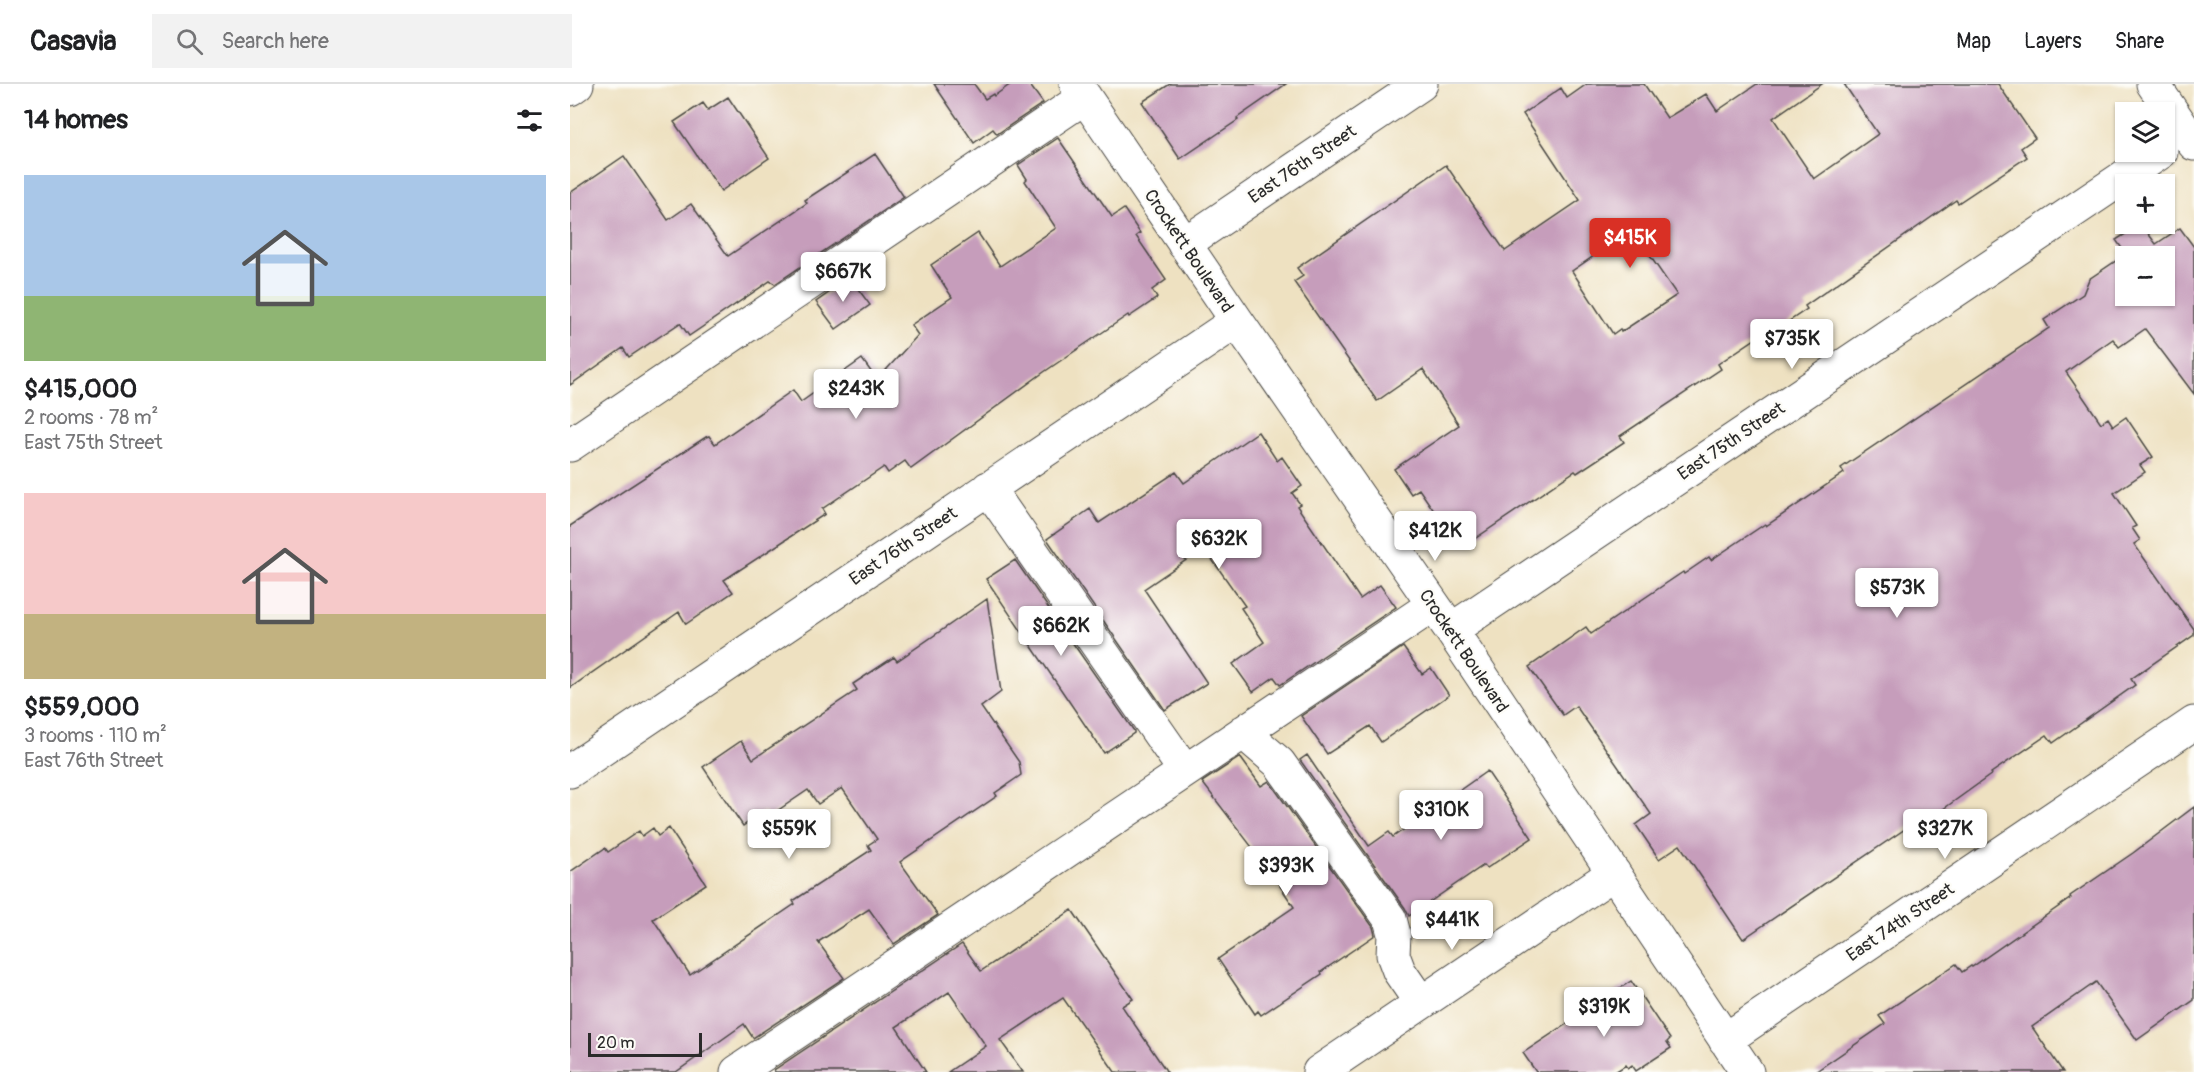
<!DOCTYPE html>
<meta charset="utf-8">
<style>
body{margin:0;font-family:Pangolin,sans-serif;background:#f2f2f2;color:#202124;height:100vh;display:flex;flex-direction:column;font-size:22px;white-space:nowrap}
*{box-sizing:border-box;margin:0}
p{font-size:20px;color:#757577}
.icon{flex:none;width:33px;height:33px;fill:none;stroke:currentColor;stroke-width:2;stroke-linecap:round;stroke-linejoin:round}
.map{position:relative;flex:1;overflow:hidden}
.side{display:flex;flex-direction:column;background:#fff;width:570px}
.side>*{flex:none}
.buttons{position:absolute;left:1545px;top:18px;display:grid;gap:12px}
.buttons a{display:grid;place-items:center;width:60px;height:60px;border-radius:0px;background:#fff;box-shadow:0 2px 4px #0004;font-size:30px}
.scale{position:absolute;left:18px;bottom:15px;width:114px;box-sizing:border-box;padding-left:6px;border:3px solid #2b2b2b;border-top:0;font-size:16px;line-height:21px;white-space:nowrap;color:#2b2b2b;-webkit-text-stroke:4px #fdfcf7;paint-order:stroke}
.price{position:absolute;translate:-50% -51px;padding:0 14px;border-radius:6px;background:#fff;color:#222;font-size:20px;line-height:39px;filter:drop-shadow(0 2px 3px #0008)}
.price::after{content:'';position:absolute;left:50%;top:36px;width:18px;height:14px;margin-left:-9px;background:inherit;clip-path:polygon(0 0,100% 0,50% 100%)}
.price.on{background:#d93025;color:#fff}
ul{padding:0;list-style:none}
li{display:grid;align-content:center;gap:12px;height:318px;padding:0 24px}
li span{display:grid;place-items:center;height:186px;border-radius:0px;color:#555}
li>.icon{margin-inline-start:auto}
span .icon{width:108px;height:108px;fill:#fffc;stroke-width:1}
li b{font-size:26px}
h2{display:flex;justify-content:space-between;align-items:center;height:72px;padding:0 24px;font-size:26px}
header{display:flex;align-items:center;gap:36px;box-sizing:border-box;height:84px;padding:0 30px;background:#fff;border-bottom:2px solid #e0e0e0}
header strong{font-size:28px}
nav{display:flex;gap:33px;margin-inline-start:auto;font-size:21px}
.search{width:420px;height:54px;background:#f2f2f2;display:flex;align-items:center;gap:15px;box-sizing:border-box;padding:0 21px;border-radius:0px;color:#757577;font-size:22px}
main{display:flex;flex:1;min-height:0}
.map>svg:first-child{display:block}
.building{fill:#c69dbb;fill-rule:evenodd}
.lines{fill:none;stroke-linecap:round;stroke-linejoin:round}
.minor-casing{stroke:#484642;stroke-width:35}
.minor{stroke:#fff;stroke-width:33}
.labels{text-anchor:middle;stroke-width:4.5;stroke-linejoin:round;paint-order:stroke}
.street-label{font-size:18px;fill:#2b2b2b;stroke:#fdfcf7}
</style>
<header>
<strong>Casavia</strong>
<div class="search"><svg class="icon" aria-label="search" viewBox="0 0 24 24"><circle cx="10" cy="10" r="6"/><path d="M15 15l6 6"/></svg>Search here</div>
<nav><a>Map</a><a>Layers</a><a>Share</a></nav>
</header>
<main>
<section class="side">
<h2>14 homes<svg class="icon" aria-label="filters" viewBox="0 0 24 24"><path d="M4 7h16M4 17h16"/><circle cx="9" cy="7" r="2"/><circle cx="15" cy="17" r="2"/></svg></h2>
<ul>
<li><span style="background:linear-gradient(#a9c7e8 65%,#8fb573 0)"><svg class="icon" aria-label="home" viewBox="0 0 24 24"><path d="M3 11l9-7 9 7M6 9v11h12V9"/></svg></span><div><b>$415,000</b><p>2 rooms · 78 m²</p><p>East 75th Street</p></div></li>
<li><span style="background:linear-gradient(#f6c9c9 65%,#c2b280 0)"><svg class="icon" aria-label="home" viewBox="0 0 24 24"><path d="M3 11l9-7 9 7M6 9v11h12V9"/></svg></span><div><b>$559,000</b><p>3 rooms · 110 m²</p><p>East 76th Street</p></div></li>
</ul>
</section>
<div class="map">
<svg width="1624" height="988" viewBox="0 0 1624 988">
<rect width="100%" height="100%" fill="#fdfcf7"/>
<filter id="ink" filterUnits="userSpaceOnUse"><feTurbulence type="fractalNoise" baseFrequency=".0167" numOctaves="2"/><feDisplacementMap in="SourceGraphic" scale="12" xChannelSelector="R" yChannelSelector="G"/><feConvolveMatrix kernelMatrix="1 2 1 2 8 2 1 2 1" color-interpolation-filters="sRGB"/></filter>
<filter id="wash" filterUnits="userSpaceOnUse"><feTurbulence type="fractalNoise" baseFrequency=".008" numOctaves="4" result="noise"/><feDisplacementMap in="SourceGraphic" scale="24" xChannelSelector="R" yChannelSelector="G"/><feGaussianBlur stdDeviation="1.35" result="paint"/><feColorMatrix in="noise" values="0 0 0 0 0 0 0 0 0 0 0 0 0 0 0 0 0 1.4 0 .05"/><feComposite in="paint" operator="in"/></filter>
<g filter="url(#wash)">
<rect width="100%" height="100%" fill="#eee1c1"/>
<g id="blocks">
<path class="building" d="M364 0H404L415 15 423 10 424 12 441 0H459L473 19 427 50 423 45 404 59Z
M600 0H716L667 34 668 36 610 75 572 18Z
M1017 0H1074L1097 34 1136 10 1147 27 1187 0H1252L1203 34 1244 95 1308 50 1274 0H1428L1465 54 1451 64 1457 73 1388 119 1386 116 1235 222 1237 225 1203 248 1200 245 1148 280 1151 285 1050 352 1054 358 1007 389 1005 387 900 458 896 452 886 459 849 405 841 410 824 385 889 341 853 285 807 317 724 198 733 192 727 184 876 81 935 167 1010 116 953 30 991 4 997 14ZM1062 146 1107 211 1051 248 1050 245 1043 250 1002 187Z
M158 13 199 74 151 107 104 38 133 19 138 26Z
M488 54 542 133 554 125 570 149 566 152 596 196 582 206 587 214 559 233 558 231 474 288 341 385 335 377 318 389 314 383 252 425 255 430 154 496 163 508 116 540 109 528 0 604V442L136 353 139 352 145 360 223 306 231 318 292 275 307 296 348 251 341 241 382 213 361 181 408 149 430 182 486 144 455 97 457 95 448 81Z
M305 70 334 113 205 200 200 197 119 252 110 239 59 273 53 264 0 301V109L54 72 98 136 121 120 158 172 237 119 235 116Z
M1571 140 1586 160 1610 144 1624 163V310L1575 245 1549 263 1543 255 1496 288 1531 339 1538 334 1543 342 1556 333 1583 373 1570 381 1575 388 1544 409 1566 442 1562 444 1570 456 1564 460 1624 545V551L1561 595 1565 601 1483 659 1477 651 1421 689 1422 690 1344 746 1341 741 1173 855 1110 761 1089 775 1066 741 1081 730 1006 622 993 631 959 583 1016 543 1021 550 1113 488 1114 490 1139 473 1141 476 1195 440 1196 442 1274 389 1271 384 1479 244 1474 236 1513 210 1519 195 1556 170 1546 156ZM1556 172H1594V212H1556Z
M280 194 300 221 266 245 246 218Z
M688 348 707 377 712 373 732 402 722 409 730 420 727 422 790 515 810 501 826 523 710 601 704 593 683 608 663 580 694 558 671 524 675 522 634 464 574 505 637 599 595 626 477 455 520 425 529 439 606 388 614 399Z
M445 476 564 647V649L534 669 416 495Z
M417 515 431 608 411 623 449 678 451 691 425 709 427 712 330 778 368 831 324 860 299 825 248 858 274 894 183 954 174 940 106 988H0V788L35 764 38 768 69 747 72 752 83 744 88 752 99 744 136 800 83 835 120 891 225 820 223 817 301 766 298 761 307 755 272 704 248 720 238 706 198 733 194 727 173 742 133 683 171 657 183 675 287 606 283 600 324 573 327 577Z
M833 563 852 590 861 584 879 611 811 658 800 642 757 670 731 632Z
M737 671 799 762 819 748 823 753 917 687 962 754 917 784 914 781 839 832 835 824 730 676Z
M670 673 691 702 699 697 803 843 805 851 751 888 752 890 691 931 688 927 685 930 648 875 724 823 710 802 711 801 632 698Z
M1624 723V916L1567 956 1526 898 1462 943 1493 988H1245L1315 940 1309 932 1386 880 1392 888 1401 882 1402 883 1501 814 1500 812 1563 769Z
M502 826 563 915 552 922 597 988H545L493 914 430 956 453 988H378L416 962 379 908 326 943 356 988H205L204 986 392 860 411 887Z
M1061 897 1100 955 1097 958 1101 964 1066 987 1062 981 1058 984 1056 981 1045 988H966L953 969Z"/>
</g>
</g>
<g filter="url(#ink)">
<use href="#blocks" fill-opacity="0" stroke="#484642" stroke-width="1.5"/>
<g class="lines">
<defs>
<path id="minor" d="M506 0 667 237 881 546 1177 988
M1583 0 1624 60
M0 5 7 0
M614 160 851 0
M0 361 515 13
M418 404 615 687
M881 546 1591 68
M673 648 709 679 820 835 824 850 823 871 829 887 851 919
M0 687 667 237
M1155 956 1624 639
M167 988 863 521
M749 988 1044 789"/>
</defs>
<use href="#minor" class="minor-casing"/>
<use href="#minor" class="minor"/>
</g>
</g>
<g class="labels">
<g class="street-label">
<text transform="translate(732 80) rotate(-34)" y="6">East 76th Street</text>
<text transform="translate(619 167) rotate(56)" y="6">Crockett Boulevard</text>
<text transform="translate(1161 357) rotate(-34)" y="6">East 75th Street</text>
<text transform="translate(333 462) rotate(-34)" y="6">East 76th Street</text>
<text transform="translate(894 567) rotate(56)" y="6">Crockett Boulevard</text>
<text transform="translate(1330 838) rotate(-34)" y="6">East 74th Street</text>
</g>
</g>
</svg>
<div class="buttons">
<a><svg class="icon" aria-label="layers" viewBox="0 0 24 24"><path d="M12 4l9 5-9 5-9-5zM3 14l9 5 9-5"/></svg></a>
<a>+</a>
<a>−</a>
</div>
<div class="scale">20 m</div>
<b class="price on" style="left:1060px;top:185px">$415K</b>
<b class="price" style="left:273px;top:219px">$667K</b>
<b class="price" style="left:1222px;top:286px">$735K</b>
<b class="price" style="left:286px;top:336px">$243K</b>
<b class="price" style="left:865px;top:478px">$412K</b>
<b class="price" style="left:649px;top:486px">$632K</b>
<b class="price" style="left:1327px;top:535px">$573K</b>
<b class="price" style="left:491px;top:573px">$662K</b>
<b class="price" style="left:871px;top:757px">$310K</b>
<b class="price" style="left:219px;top:776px">$559K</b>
<b class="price" style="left:1375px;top:776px">$327K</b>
<b class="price" style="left:716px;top:813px">$393K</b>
<b class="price" style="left:882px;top:867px">$441K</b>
<b class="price" style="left:1034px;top:954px">$319K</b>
</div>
</main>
